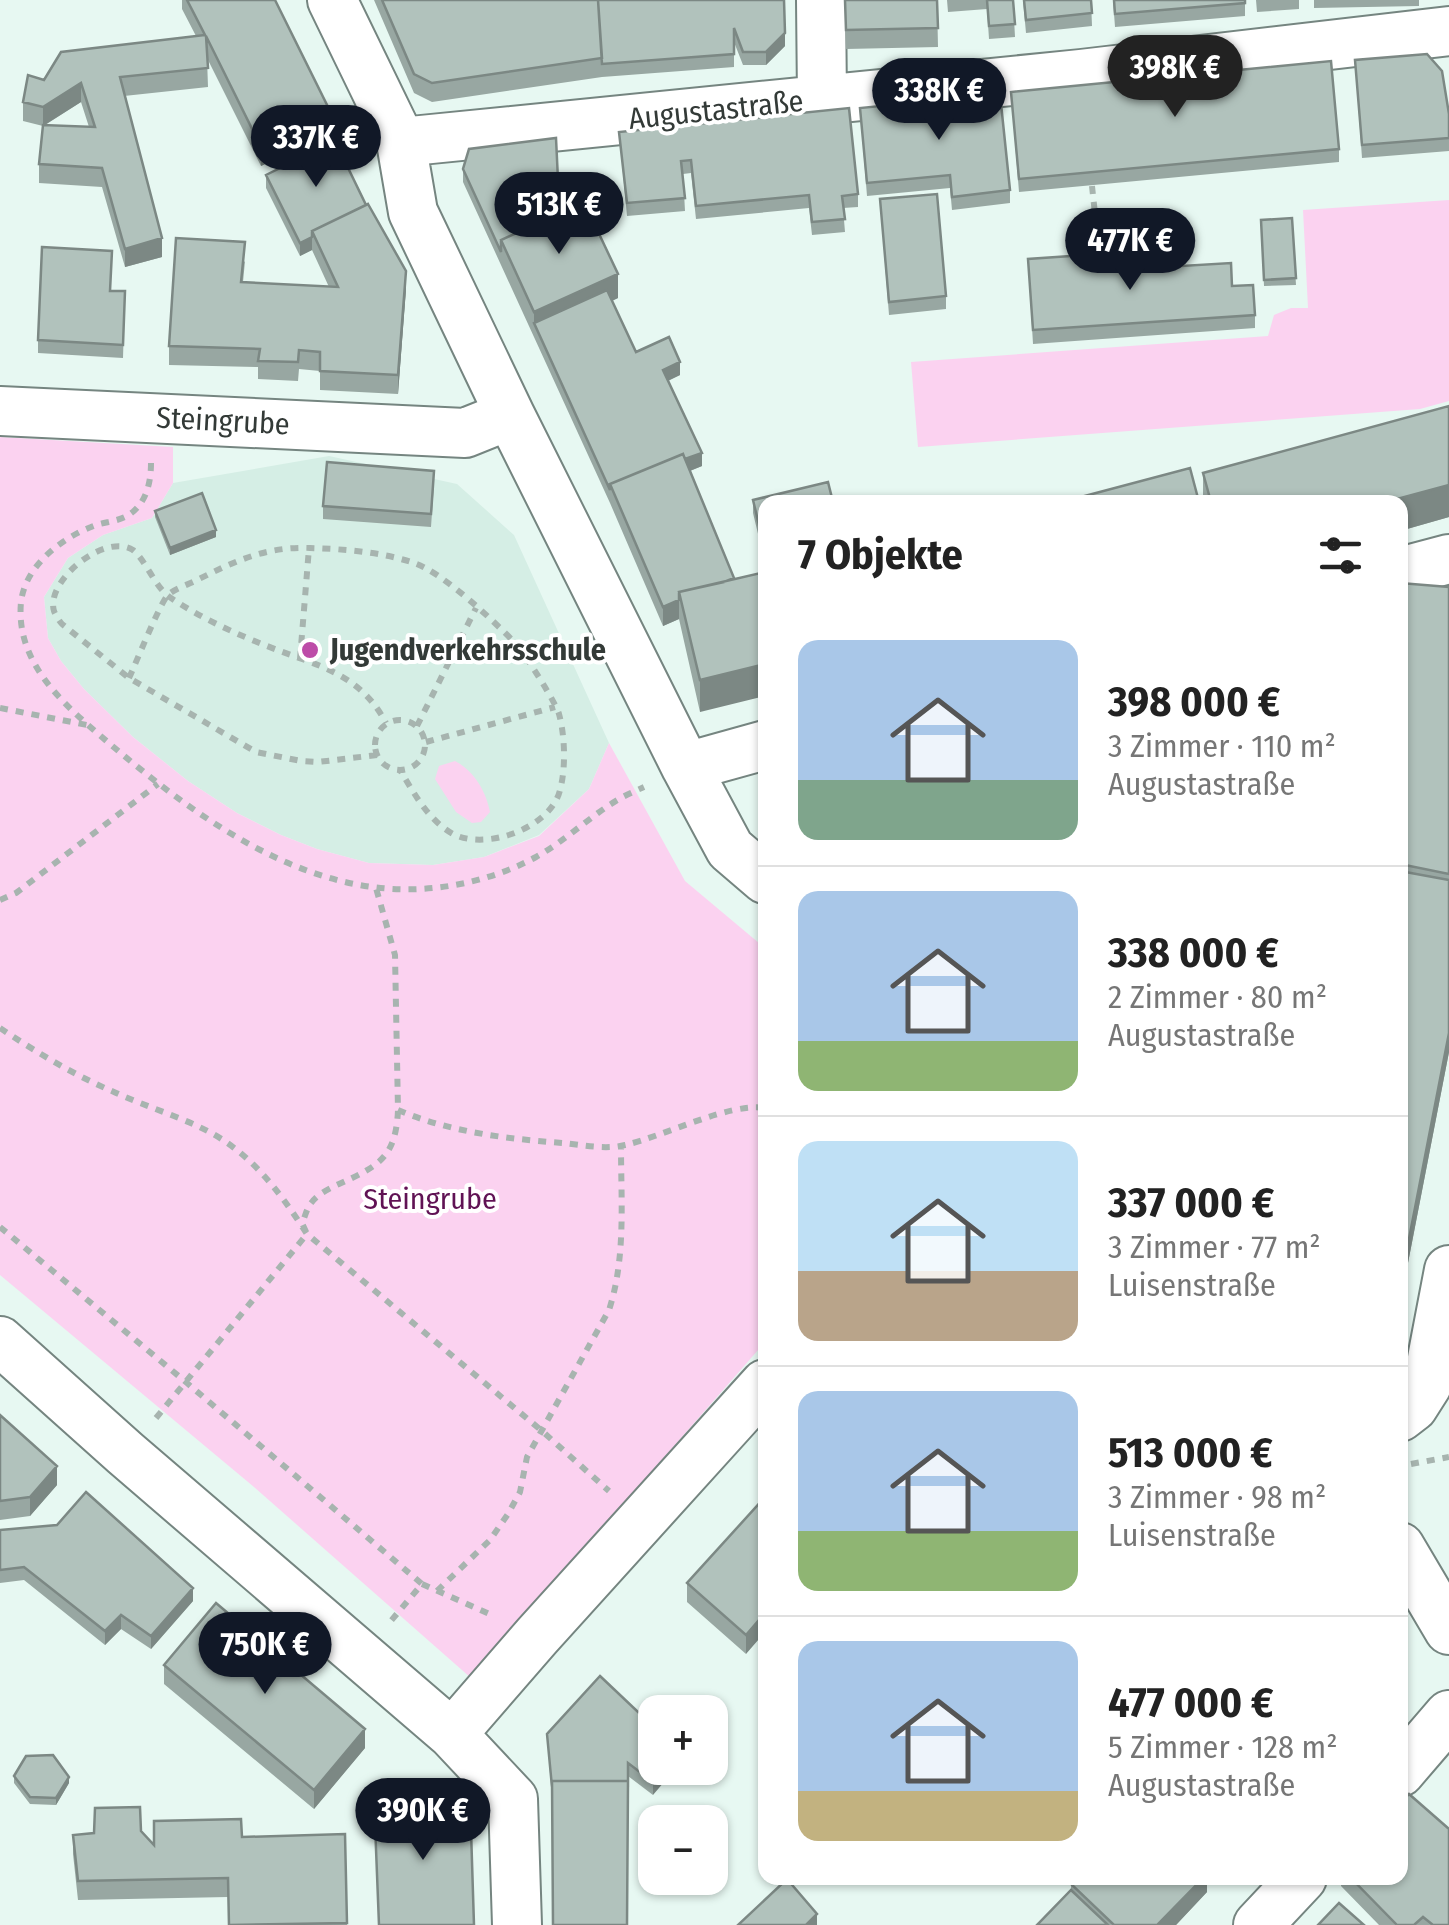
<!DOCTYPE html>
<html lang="de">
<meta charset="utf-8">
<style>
body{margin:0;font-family:"Fira Sans Condensed",sans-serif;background:#f2f2f2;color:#222;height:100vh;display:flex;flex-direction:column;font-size:38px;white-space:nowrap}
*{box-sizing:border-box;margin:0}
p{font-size:32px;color:#767676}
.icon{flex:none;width:55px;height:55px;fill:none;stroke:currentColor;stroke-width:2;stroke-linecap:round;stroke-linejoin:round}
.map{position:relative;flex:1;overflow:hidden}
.side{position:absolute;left:758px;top:495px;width:650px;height:1390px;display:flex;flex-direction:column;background:#fff;border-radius:20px;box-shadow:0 2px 8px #0004}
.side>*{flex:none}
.buttons{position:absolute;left:638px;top:1695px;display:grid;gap:20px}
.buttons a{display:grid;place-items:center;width:90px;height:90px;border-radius:20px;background:#fff;box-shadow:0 2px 8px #0004;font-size:50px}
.price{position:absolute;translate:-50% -85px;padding:0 22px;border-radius:35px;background:#111827;color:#fff;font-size:32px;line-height:65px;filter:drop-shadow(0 2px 5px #0008)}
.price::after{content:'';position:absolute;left:50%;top:60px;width:30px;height:22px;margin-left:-15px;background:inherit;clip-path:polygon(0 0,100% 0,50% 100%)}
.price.on{background:#222;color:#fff}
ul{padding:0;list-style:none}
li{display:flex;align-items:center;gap:30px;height:250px;padding:0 40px}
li+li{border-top:2px solid #e0e0e0}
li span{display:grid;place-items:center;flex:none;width:280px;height:200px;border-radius:20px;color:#555}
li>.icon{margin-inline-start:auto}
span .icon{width:120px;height:120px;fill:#fffc;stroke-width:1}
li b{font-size:42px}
h2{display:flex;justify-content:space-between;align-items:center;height:120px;padding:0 40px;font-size:42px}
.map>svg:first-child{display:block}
.built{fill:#d5eee5}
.green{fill:#fbd2f0}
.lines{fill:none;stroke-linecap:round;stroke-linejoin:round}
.minor-casing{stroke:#758580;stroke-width:52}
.path{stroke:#a7b4af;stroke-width:6;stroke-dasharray:8 8;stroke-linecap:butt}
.minor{stroke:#fff;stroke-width:48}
.wall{fill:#98a7a2;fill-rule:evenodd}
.shaded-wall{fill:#7c8884}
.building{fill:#b1c2bc;stroke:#7c8884;stroke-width:2.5}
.poi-dot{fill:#bd4ca8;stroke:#fff;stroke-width:4}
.labels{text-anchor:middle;stroke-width:8;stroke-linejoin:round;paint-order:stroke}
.street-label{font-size:30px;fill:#333a37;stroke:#fff}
.poi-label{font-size:30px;font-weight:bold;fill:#333a37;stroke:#fff;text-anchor:start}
.park-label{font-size:30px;fill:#601254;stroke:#fff}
</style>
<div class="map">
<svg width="1449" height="1925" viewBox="0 0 1449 1925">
<rect width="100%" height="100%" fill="#e7f8f2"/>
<path class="built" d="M329 456 457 484 514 535 609 743 589 789 539 835 484 857 433 865 369 863 317 849 281 835 237 813 188 781 133 737 84 689 61 661 48 638 44 597 68 558 103 535 152 518 173 483Z"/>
<path class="green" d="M1449 200V401L1420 409 918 447 911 362 1268 336 1274 315 1291 308H1308L1303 210Z
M0 437 173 447V483L152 518 103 535 68 558 44 597 48 638 61 661 84 689 133 737 188 781 237 813 281 835 317 849 369 863 433 865 484 857 539 836 589 789 609 743 685 881 765 948V1342L471 1678 254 1487 0 1275Z
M455 761C474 771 486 791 490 812L481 822 472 823 456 812 435 779 439 766Z"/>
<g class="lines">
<defs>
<path id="minor" d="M332 0 401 142 413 212 510 415 686 767 730 849 765 879
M821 0 822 99
M401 142 1081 74 1449 31
M0 411 465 433 510 415
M1400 572 1449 559
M686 767 765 745
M0 1341 125 1453 452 1734 513 1799 517 1925
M1400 1417 1413 1407 1427 1385 1449 1270
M1400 1547 1449 1630
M452 1734 537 1636 765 1384
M1400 1772 1449 1715
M1258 1925 1302 1878"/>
</defs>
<use href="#minor" class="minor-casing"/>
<path class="path" d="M1092 186 1099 251
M151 463C151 483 146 505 127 516 116 522 102 522 91 527 60 539 25 567 21 602 15 665 67 707 110 744 195 816 301 895 420 889 460 887 501 876 536 857 563 842 585 821 611 804 621 797 633 792 644 787
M300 659 309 548
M129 678C136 663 160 603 168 595 174 589 187 585 195 581 233 562 266 546 310 548 344 549 382 552 414 563 442 572 494 621 515 643 525 654 555 701 559 714 565 736 566 768 560 790 551 828 486 851 453 834 428 820 414 793 400 770
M0 708 87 725
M375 745a25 25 0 1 1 50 0a25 25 0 1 1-50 0Z
M417 726 476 608
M426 742 555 707
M377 755 318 762 301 761 256 752 129 678 62 624C59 621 55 614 54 611 45 581 105 532 133 550 146 560 155 588 171 598 201 618 234 633 267 646 317 666 359 672 386 723
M0 900 16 893 158 784
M0 1028C36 1052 74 1075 114 1092 148 1108 196 1121 226 1142 261 1166 285 1200 307 1234L542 1431 609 1491
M398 1110C449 1132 508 1139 563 1143 582 1145 606 1150 625 1145 662 1137 730 1102 765 1108
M0 1227 187 1383 422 1584 390 1622
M156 1418 307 1234 302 1223C305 1217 307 1207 312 1202 318 1194 330 1188 339 1184 379 1166 396 1157 398 1110L395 955 376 888
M1411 1464 1449 1457
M422 1584 494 1616
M437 1591 490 1540 508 1514 520 1492 527 1457 609 1310C626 1258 621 1201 621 1147"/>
<use href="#minor" class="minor"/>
</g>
<path class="wall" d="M182 0H275L331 132 261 166 207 58 208 87 124 96 162 257 125 267 102 187 39 183V164L43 126 23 121V102L44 80 196 36 182 9ZM81 102 89 127 45 125Z
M374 0H784L785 46 766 65H743L734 42V67L602 77 432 102 414 93Z
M845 0H937L938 47 846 49Z
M947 0H1013L1015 37 989 39 987 9 948 12Z
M1023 0H1091L1092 26 1026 33Z
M1113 0H1245V16L1115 27Z
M1256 0H1299V9L1257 12Z
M1314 0H1419V6L1314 8Z
M1355 60 1449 114V151L1362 158Z
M1011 92 1339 149V162L1019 192Z
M860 108 1010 190V203L952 210 950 188 867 196Z
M619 132 858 194V207L843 208 845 232 812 235 809 208 696 219 691 173 683 174 685 211 627 216Z
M463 169 558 180 569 209 618 298 612 301 636 352 680 375 668 381 702 466 690 471 734 578 700 712 679 619 663 626 610 503 463 182Z
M266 175 406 289 398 394 320 390V371L299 369 298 381 258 379V367L169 365V346L245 261 243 282 329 287 312 250 300 256 266 188Z
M880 199 946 296V309L889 315Z
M1292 218 1296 285 1264 286 1261 220Z
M1028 259 1232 286 1255 315V328L1033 344Z
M111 291H125L123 358 38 353V340Z
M1449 406V517L1400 531V502H1203V473Z
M434 484 431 527 323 519V506Z
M753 500 765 502V563L753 513Z
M155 511 216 537 170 555 155 517Z
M1400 583 1449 587V1052L1400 1304Z
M0 1415 57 1485 30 1516 0 1520Z
M765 1497 746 1654 687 1602V1583Z
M0 1530 193 1601 151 1649 121 1629 105 1645 24 1580 0 1583Z
M164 1665 365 1748 314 1809 164 1684Z
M655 1728 653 1795 628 1776 552 1800 547 1734Z
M14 1776 69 1783 56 1805 30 1804 14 1783Z
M141 1831 154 1845 242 1837 345 1834 347 1925H228V1897L78 1900 73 1854V1835Z
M1207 1878V1892L1176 1925H1037L1071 1890V1884Z
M1341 1878H1400L1449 1925H1379L1341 1886Z"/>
<path class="shaded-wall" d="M785 33V46L766 65V52Z
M81 83V102L43 126V107Z
M331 113V132L261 166V147Z
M312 237V250L300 256V243Z
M162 238V257L125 267V249Z
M406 271V289L398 394V375Z
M618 274V298L539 334 534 323V337V312Z
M680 362V375L663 383V370Z
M702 453V466L617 500 612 489Z
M1449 485V517L1400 531V502H1386Z
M216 530V537L170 555V548Z
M679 600V619L663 626V607Z
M765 664V696L700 712V680Z
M1449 1033V1052L1400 1304V1285Z
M57 1466V1485L30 1516V1497Z
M193 1588V1601L151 1649V1636Z
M765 1613V1632L746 1654V1635Z
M121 1615V1629L105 1645V1631Z
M365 1729V1748L314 1809V1790Z
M665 1768H676L653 1795V1782Z
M69 1777V1783L56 1805V1798Z
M1203 1878H1207V1892L1176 1925H1157Z
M817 1914V1925H806Z"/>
<path class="building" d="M187 0H275L331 113 261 147 206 36 208 68 120 77 162 238 125 249 102 168 39 164 43 125 95 127 81 83 43 107 23 102 28 75 44 80 61 52 205 35Z
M382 0H598L602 58 432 83 414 74Z
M598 0H784L785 33 766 52H743L734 28V54L602 64Z
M845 0H937L938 28 846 30Z
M987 0H1013L1015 24 989 26Z
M1024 0H1091L1092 13 1026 20Z
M1114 0H1245V3L1115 14Z
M1427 54 1442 71 1449 114V138L1362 145 1355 60Z
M1331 61 1339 149 1019 179 1011 92Z
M1000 94 1010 190 952 197 950 175 867 183 860 108Z
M849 108 858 194 842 196 845 219 812 222 809 195 696 206 691 160 681 161 685 198 627 203 619 132Z
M556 138 558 180 569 209 501 240V252L463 169 469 149Z
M335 141 366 205 312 231V237L300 243 266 175Z
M937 194 946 296 889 302 880 199Z
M584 202 618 274 534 312 501 240Z
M368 204 406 271 398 375 320 371V352L299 350 298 362 258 361 260 349 169 346 176 238 245 242 241 282 338 287 312 231Z
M1292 218 1296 278 1264 280 1261 220Z
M42 247 112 251 110 291H125L123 345 38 340Z
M1114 253 1115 270 1231 263 1232 286 1253 285 1255 315 1033 330 1028 259Z
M607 290 636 352 669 337 680 362 663 370 702 453 685 459 683 454 610 484V490L534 323Z
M1449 406V485L1386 502H1211L1203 473Z
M683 454 734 578 724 582 679 592V600L663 607 610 484Z
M327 462 434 471 431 514 323 506Z
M1190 468 1199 502H1062Z
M828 482 833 502H765V550L753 500Z
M202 493 216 530 170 548 155 511Z
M765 572V664L700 680 679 592Z
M1400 583 1449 587V874L1400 864Z
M1400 871 1449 880V1033L1400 1285Z
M0 1415 57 1466 30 1497 0 1501Z
M86 1492 193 1588 151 1636 121 1615 105 1631 24 1567 0 1570V1530L57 1525Z
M765 1497V1613L746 1635 687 1583Z
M216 1603 365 1729 314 1790 164 1665Z
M600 1676 655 1728V1768H665L653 1782 628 1763V1787V1781H552V1787L547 1734Z
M53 1755 69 1777 56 1798 30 1797 14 1776 26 1756Z
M552 1781H628L627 1925H553Z
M1409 1794 1449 1829V1925H1433L1423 1917 1414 1925H1397L1351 1878H1400V1804Z
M374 1798H444L471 1830 474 1925H379Z
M140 1807 141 1831 154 1845V1821L241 1819 242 1837 345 1834 347 1923 229 1925 228 1878 78 1881 73 1835 94 1833 95 1808Z
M1076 1878H1203L1157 1925H1114L1071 1884Z
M787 1879 817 1914 806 1925H738Z
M1071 1890 1108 1925H1037Z
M1339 1903 1364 1925H1318Z"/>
<circle class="poi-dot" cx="310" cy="650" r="10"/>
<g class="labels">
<g class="street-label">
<text transform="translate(716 110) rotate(-6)" y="10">Augustastraße</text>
<text transform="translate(223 421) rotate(3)" y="10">Steingrube</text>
</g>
<g class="poi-label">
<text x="330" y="660">Jugendverkehrsschule</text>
</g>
<g class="park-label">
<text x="430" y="1209">Steingrube</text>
</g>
</g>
</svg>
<div class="buttons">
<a>+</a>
<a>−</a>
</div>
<b class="price on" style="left:1175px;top:120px">398K €</b>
<b class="price" style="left:939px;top:143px">338K €</b>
<b class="price" style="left:316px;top:190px">337K €</b>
<b class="price" style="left:559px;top:257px">513K €</b>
<b class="price" style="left:1130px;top:293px">477K €</b>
<b class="price" style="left:265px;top:1697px">750K €</b>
<b class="price" style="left:423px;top:1863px">390K €</b>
<section class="side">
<h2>7 Objekte<svg class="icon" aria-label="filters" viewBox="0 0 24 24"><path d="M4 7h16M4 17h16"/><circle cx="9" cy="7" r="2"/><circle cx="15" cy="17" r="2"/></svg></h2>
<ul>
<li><span style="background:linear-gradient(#a9c7e8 70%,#7fa58c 0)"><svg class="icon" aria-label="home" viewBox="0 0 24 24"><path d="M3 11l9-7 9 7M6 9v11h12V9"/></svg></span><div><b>398 000 €</b><p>3 Zimmer · 110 m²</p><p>Augustastraße</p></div></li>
<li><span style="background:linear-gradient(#a9c7e8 75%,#8fb573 0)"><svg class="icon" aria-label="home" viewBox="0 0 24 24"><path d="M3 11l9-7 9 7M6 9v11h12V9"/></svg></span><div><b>338 000 €</b><p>2 Zimmer · 80 m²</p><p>Augustastraße</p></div></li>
<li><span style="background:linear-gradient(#bfe0f5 65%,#b9a48a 0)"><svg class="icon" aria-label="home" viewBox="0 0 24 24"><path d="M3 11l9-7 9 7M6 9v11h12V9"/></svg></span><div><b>337 000 €</b><p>3 Zimmer · 77 m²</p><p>Luisenstraße</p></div></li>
<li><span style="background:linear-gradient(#a9c7e8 70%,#8fb573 0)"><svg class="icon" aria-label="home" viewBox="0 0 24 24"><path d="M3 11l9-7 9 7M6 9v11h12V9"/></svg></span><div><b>513 000 €</b><p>3 Zimmer · 98 m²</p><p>Luisenstraße</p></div></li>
<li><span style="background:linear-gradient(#a9c7e8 75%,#c2b280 0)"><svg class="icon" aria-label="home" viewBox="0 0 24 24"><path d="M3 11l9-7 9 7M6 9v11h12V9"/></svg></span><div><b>477 000 €</b><p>5 Zimmer · 128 m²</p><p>Augustastraße</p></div></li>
</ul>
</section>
</div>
